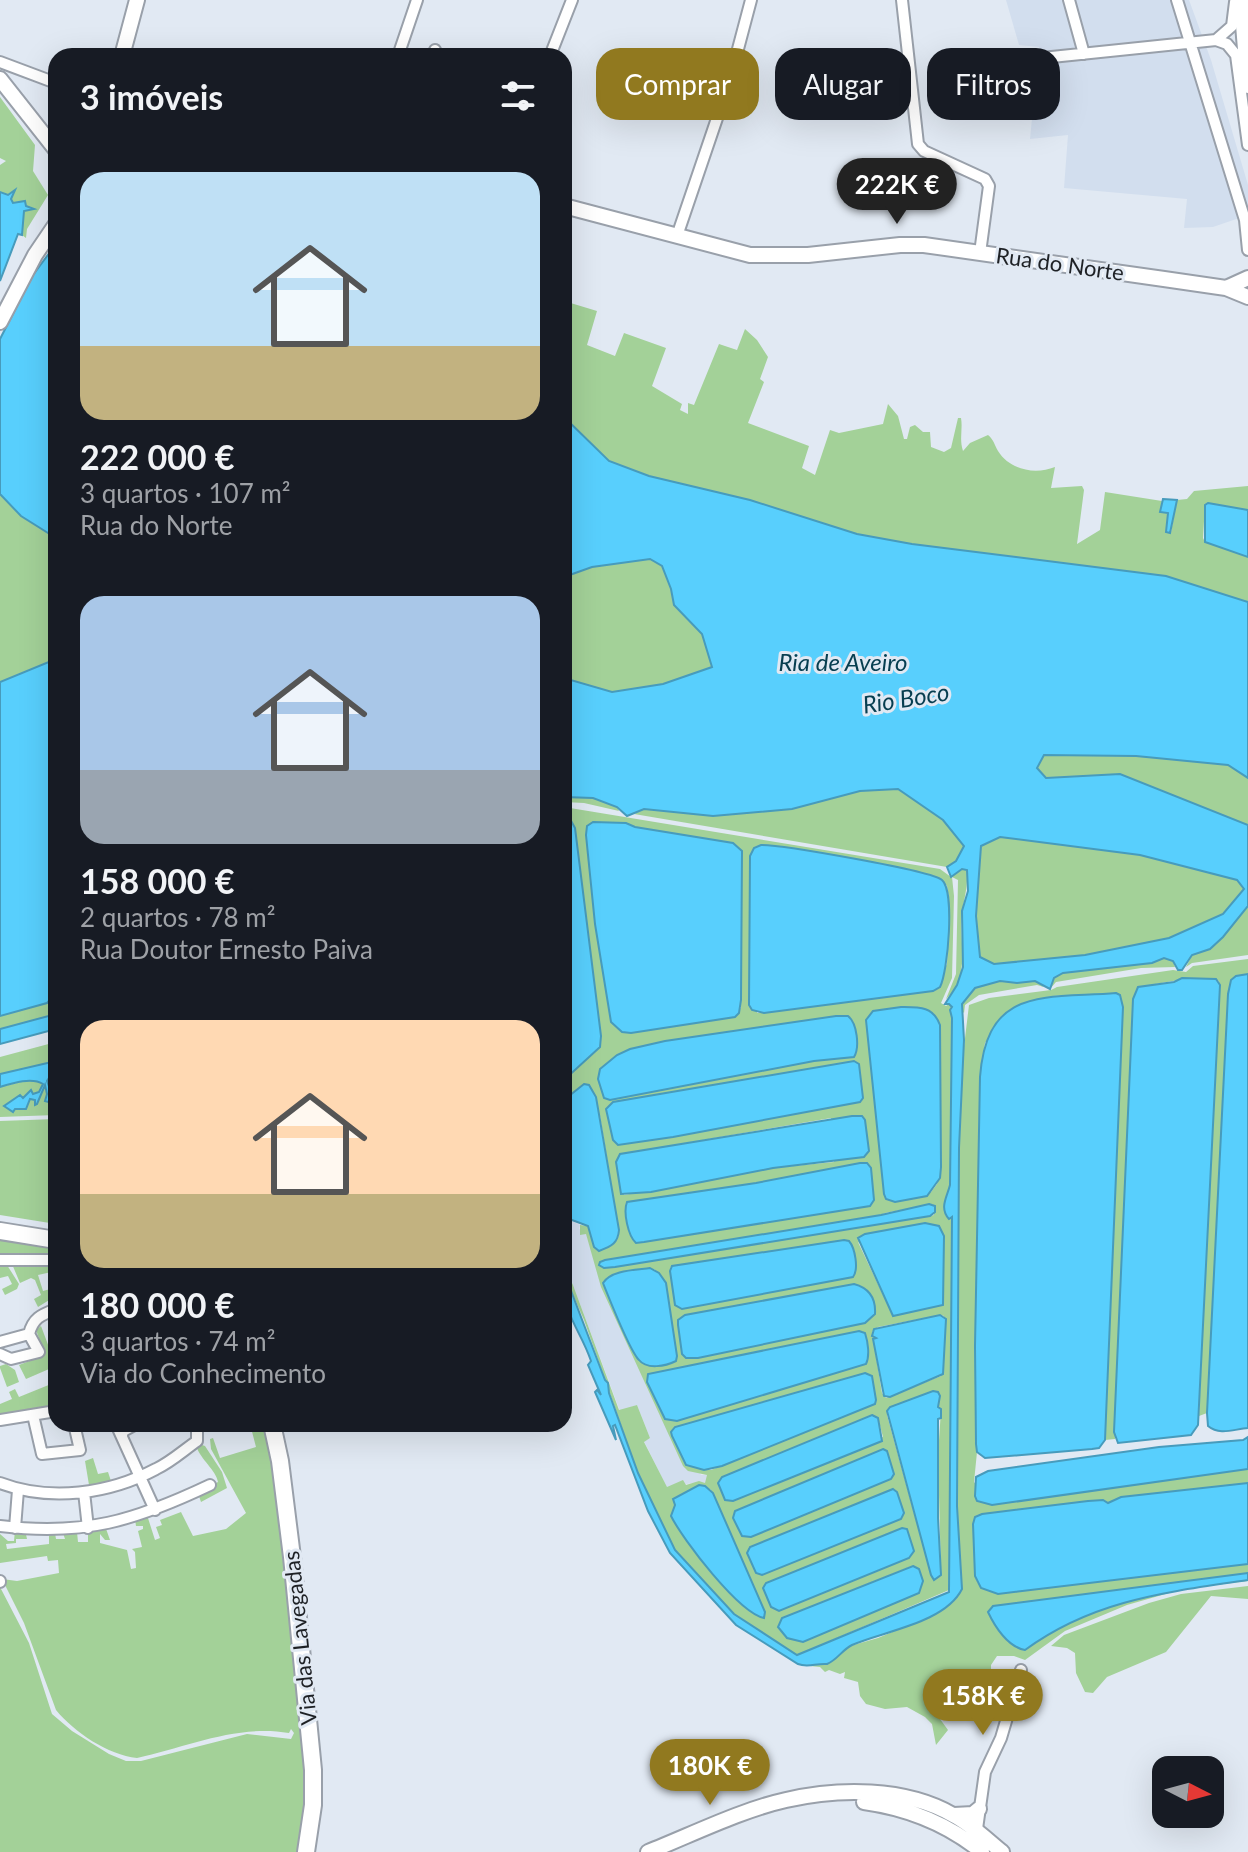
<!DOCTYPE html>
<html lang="pt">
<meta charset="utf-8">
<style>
body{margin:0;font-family:Lato,sans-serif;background:#242831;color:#f1f3f6;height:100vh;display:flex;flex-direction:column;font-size:30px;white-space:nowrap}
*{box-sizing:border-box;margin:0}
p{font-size:26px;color:#9ea1a6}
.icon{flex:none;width:44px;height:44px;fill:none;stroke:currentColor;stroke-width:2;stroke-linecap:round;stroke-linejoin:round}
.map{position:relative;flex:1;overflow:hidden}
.details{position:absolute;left:48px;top:48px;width:524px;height:1384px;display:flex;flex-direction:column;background:#171b24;border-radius:24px;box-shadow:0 8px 32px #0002}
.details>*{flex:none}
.guide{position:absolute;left:596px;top:48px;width:532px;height:72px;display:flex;gap:16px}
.needle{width:52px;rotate:96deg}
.fabs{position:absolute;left:1152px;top:1756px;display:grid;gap:16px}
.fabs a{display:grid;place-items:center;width:72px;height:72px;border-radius:16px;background:#171b24;box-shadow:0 8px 32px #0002;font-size:40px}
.price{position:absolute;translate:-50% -68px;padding:0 18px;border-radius:28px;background:#91791f;color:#fff;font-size:26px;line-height:52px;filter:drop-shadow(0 2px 4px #0008)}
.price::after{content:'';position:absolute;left:50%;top:48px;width:24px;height:18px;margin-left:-12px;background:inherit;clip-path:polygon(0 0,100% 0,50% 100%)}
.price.selected{background:#222;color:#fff}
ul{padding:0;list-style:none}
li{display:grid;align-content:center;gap:16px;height:424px;padding:0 32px}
li span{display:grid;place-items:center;height:248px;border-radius:24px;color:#555}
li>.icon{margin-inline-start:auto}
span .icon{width:144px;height:144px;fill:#fffc;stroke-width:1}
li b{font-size:34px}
h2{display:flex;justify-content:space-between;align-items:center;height:96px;padding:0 32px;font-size:34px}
.tag{padding:0 28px;border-radius:24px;background:#171b24;box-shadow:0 8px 32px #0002;font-size:28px;line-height:72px}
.tag.selected{background:#91791f;color:#fff}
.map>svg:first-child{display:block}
.built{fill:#d2deee}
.green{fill:#a3d198;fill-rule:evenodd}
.water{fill:#58cffd;stroke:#479bbc;stroke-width:2;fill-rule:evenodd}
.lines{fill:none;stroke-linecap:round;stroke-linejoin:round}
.street-casing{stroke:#99a0aa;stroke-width:14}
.secondary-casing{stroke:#99a0aa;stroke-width:18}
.primary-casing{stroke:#99a0aa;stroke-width:20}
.street{stroke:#fff;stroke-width:10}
.secondary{stroke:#fff;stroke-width:14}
.primary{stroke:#fff;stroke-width:16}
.labels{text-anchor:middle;stroke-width:6;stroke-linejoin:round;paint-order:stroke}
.street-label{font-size:22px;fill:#1e2125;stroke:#e1e9f3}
.water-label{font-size:24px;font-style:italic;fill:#073e50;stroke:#e1e9f3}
</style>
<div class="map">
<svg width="1248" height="1852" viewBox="0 0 1248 1852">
<rect width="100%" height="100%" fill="#e1e9f3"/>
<path class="built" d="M1006 0H1189L1211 60 1248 185V215L1213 227 1184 228 1187 199 1064 188 1068 135 1030 139 1039 47 1019 45Z
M564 1217 580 1225 579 1229 586 1233 602 1287 637 1364 701 1475H707L706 1483H692L667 1488 644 1441 650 1438 637 1405 620 1411 573 1285 571 1281H564Z"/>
<path class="green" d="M0 97 35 145 33 171 48 195 27 229 26 238 22 235 24 211 32 208 14 204 11 199 14 192 8 195 0 192V165L6 161 0 158Z
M564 301 597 311 587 345 615 356 624 333 666 348 652 386 682 404 680 410 688 414V403L694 405 719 344 737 350 745 329 757 340 768 357 760 379 764 382 748 423 809 446 802 468 815 475 830 430 839 433 883 424 888 404 898 416 904 439H907L910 427 915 425 923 432H930L931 447 944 452 951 448 958 418H961C963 429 959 439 963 451L970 443 988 435C994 440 994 444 998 451 1010 470 1035 475 1055 467L1051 488 1082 486 1084 490 1077 544 1100 530 1105 492 1162 501 1160 512 1168 513 1166 532H1171L1177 500 1187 499 1194 491 1248 486V510L1208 503 1205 505 1203 538 1205 542 1248 557V602L1166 576 912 544 857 534 750 500 649 476 609 461 564 417Z
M0 494 21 516 56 538V659L0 682Z
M650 559 662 566 671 589 674 605 702 634 712 667 663 684 612 692 564 678V577L592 567Z
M1043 755 1136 756 1228 765 1248 778V825L1120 774 1046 778 1037 769Z
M898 789 943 820 964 846 956 862 947 867 634 814 644 809 713 816 792 809 860 791Z
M564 797 593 798 617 807 619 811 584 803 564 802Z
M564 807 940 869 951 877 962 869 967 870C968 889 964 897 962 914 959 943 971 977 946 999L956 974 958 880 952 877 954 896 952 978 941 1003 946 1006 949 1004 952 1008V1018L950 1185 944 1205 946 1216H952L949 1590 797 1655 734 1614 675 1550 638 1473 584 1320 567 1281H571L573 1285 619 1410 637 1405 650 1438 644 1442 667 1487 683 1480 686 1485 699 1481 705 1483 707 1475 688 1471 683 1466 601 1287 586 1234 580 1235V1225L588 1226 594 1247 618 1238 619 1230 600 1116 564 1100V1080L600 1047 601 1036 569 817 564 816ZM603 822 626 823 634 827 733 843 742 851 741 1008 622 1032 611 1022 595 924 586 835 587 827ZM770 845 931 875 943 881 947 886 949 899 947 964 933 991 757 1013ZM933 1013 940 1026 941 1167 937 1184 931 1192ZM836 1016 854 1057 814 1061 604 1098 603 1086 630 1049 665 1041ZM862 1101 673 1137 613 1140 607 1115ZM831 1118 834 1162 773 1168 624 1195 616 1162 621 1154ZM871 1168 874 1200 644 1242 636 1243 625 1209 627 1202 632 1201ZM933 1204 934 1215 930 1216 615 1267 604 1268 600 1262 881 1215 885 1213ZM844 1240 851 1243 675 1305 670 1268 673 1266ZM858 1242 943 1305 893 1316ZM654 1269 666 1282 677 1356 676 1361 650 1366 616 1274ZM854 1284 865 1323 698 1358 690 1359 682 1354 678 1324 685 1315ZM940 1315 944 1316 941 1376 886 1398 882 1393 872 1332 878 1327ZM862 1331C869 1338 870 1355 866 1364L677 1421 664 1418 647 1382 648 1374ZM936 1391 940 1396 938 1408 941 1410 938 1455 941 1574 931 1575 887 1415 890 1407ZM875 1404 711 1470 686 1465 673 1429 701 1421ZM872 1415 878 1418 883 1437 719 1480ZM883 1449 887 1451 894 1474 735 1511ZM710 1489 713 1493 763 1610 746 1607 742 1604 696 1554 671 1516 675 1505 674 1499ZM893 1489 897 1492 903 1517 748 1548ZM907 1529 914 1551 909 1558 779 1611 771 1607 763 1588ZM912 1566 916 1567 803 1642 787 1638 778 1628 782 1618Z
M1001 837 1140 855 1237 880 1244 889 1223 914 1169 938 1085 955 994 964 980 957 976 916 981 846Z
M1248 906V955L1192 963 1186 967 1192 955 1210 949Z
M1164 958 1173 961 1175 967 1141 968 1056 982 1050 989 1054 978 1063 973 1152 963Z
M1248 959V974L1236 976 1228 994 1207 1413 1199 1416 1219 981C1198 973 1167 983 1144 986L1138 987 1135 992 1115 1439 1105 1440 1122 1000 1116 993 1053 996 1002 1016 985 1043 980 1077 975 1346 977 1452 974 1482 992 1505 1248 1469V1483L1121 1497 1108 1503 1103 1500 982 1514 975 1517 973 1524 975 1577 978 1583 998 1594 1248 1564V1573L993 1606 1025 1650C1078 1611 1147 1591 1212 1583 1223 1582 1239 1579 1248 1581L1183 1589 1127 1605 1065 1631 1025 1660 1014 1656H997L991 1665V1675L973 1685 940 1719 948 1730 936 1745 932 1724 925 1717 907 1707 885 1709 866 1704 860 1696 858 1682 844 1678 845 1672 840 1674 829 1670 825 1672 820 1667 810 1666 818 1662 830 1663 850 1646 878 1638 930 1616 956 1599 961 1589 957 1506 959 1148 962 1063 969 1005 989 998 1051 990 1057 987 1173 970 1186 972 1193 966Z
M1000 981C1013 983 1027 980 1040 982L1044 987 1037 985 979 995 965 1005 964 1013 962 1011V1004L975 988Z
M56 993V1014L0 1029V1016L47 1003Z
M56 1042V1061L0 1074V1057Z
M29 1080 43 1083 39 1092 33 1094 31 1091 23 1098 21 1095 12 1102 15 1109 30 1098 35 1100 40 1096 44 1085 47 1095 53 1098 56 1095V1115L0 1117V1087Z
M56 1119V1224L0 1215V1121Z
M0 1236 56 1245V1254L0 1256Z
M12 1264H56V1271L38 1275 43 1291 54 1288V1297L38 1307 34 1299 41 1295 35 1280 31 1278 20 1283Z
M0 1265H7L19 1284 17 1289 5 1295 2 1289 12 1284 8 1276 0 1278Z
M41 1326 56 1366 26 1379 19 1365 45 1355 36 1330Z
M6 1364 15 1370 19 1382 7 1387 0 1368V1366Z
M56 1382V1405L0 1416V1404L12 1399 9 1392 15 1389 19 1397Z
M250 1424H265L271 1447 309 1762 302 1852H0V1587L29 1643 52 1714 72 1731 109 1754 126 1761H141L247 1734 291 1739 294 1733 291 1729 289 1733C237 1724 187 1747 137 1758 108 1755 74 1732 56 1710L24 1623 2 1579 17 1581 59 1573 58 1560 48 1561 47 1556 0 1563V1534L8 1541H14L15 1530H25L27 1539H16V1543L6 1544 7 1549 49 1544V1531L55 1533 56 1539H65L63 1533 77 1532 78 1542H88V1531L105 1526 110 1540H105L100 1534V1543L127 1550 131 1569 136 1568 135 1552 132 1549 142 1547 138 1531 143 1529V1526H136L135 1519 147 1515 155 1540 160 1538 156 1527 162 1525 160 1520 181 1512 193 1536 226 1529 246 1513 211 1449 210 1439 213 1438 220 1458 256 1447Z
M199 1444 205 1446 222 1472 227 1488 201 1502 198 1493 218 1482C216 1470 201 1460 196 1446Z
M93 1458 98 1474 108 1472 111 1481 89 1485 85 1461Z
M1248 1586V1599L1211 1596 1166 1652 1107 1677 1093 1693 1085 1692 1076 1673 1075 1653 1067 1648 1051 1646 1064 1635 1149 1603 1181 1594Z"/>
<path class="water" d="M15 190 11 199 13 203 25 201 26 206 34 209 24 211 22 235 18 234 0 281V192L8 195Z
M56 244V538L21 516 0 494V339L33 275Z
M564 417 609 461 649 476 750 500 857 534 912 544 1166 576 1248 602V778L1228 765 1136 756 1044 755 1037 768 1046 778 1120 774 1248 825V906L1223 937 1210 949 1192 955 1182 970H1178L1173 961 1164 958 1152 963 1063 973 1054 978 1050 989 1035 981 1017 983 1000 981 975 988 962 1004 964 1040 959 1148 957 1506 962 1589C945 1623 884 1631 852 1645 842 1650 837 1660 827 1664 816 1663 808 1668 798 1664L736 1625 670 1553 648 1511 615 1425 613 1426 616 1440 595 1392 597 1390 601 1395 588 1365 591 1361C580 1329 564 1317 564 1281L568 1283 605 1380 608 1383 609 1393 638 1473 675 1550 734 1614 797 1655 949 1592 952 1217 949 1219C939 1208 947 1197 950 1185L952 1018 950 1010 952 1007 949 1004H945L957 985 963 967 962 911 968 891 967 870 962 869 951 877 947 867 956 861 964 846 943 820 898 789 860 791 792 809 713 816 644 809 627 816 617 807 593 798 564 797V678L612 692 663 684 712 667 702 634 674 605 671 589 662 566 650 559 592 567 564 577ZM1000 837 1140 855 1237 880 1244 889 1223 914 1169 938 1085 955 994 964 980 957 976 916 981 846Z
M1163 499 1177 500 1170 533 1166 532 1168 513 1160 512Z
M1208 503 1248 510V557L1205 542V505Z
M56 659V993L47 1003 0 1016V682Z
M564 816 569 817 575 828 601 1036 600 1047 564 1080Z
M593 822 626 823 635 827 733 843 742 851 741 1000 739 1013 735 1017 631 1033 622 1032 611 1022 595 924 586 835 587 826Z
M761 845C782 845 930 870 942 880 955 891 948 972 940 987L933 991 764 1013 752 1010 749 1005 750 856 754 848Z
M1248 974V1428C1234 1429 1220 1436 1208 1426L1207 1413 1228 994 1231 980 1236 976Z
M1182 978 1216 979 1220 985 1198 1425 1191 1435 1118 1443 1114 1432 1133 999 1138 987 1174 982Z
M1116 993 1120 995 1123 1007 1105 1440 1099 1448 1092 1449 985 1458 977 1452 976 1444 975 1346 980 1077C987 985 1046 999 1116 993Z
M901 1007C919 1007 933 1006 940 1025L941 1167 940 1178 927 1196 895 1202 886 1199 884 1194 866 1020 873 1011Z
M56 1014V1029L0 1044V1029Z
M836 1016H848C857 1023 860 1047 854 1057L814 1061 610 1100 604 1098 598 1079 600 1069 617 1055 630 1049 665 1041Z
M56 1061V1077L49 1078 47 1081 50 1089 56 1092 52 1103 45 1101 47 1094 45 1085 37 1104 35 1105V1100L30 1099 26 1109H15L13 1112 4 1106 20 1095 23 1098 31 1090 33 1094 39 1092 43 1084C32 1077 13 1083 0 1087V1074Z
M854 1061 859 1064 863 1098 860 1102 673 1137 618 1145 613 1140 606 1109 613 1102Z
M584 1084 589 1085 596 1097 619 1230C618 1243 612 1246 599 1251L594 1247 588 1226 564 1217V1100Z
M852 1116H862L865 1120 869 1151 864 1157 773 1168 651 1192 621 1194 616 1162 620 1154Z
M860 1163H867L871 1168 874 1200 870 1206 644 1242 636 1243C628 1236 623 1212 627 1202L756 1183Z
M929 1204 935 1206V1212L930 1216 615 1267 604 1268 599 1265 600 1262 605 1260 881 1215Z
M925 1223 939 1226 944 1236 943 1305 893 1316 858 1238 865 1234Z
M844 1240 849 1241C855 1248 859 1269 853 1277L682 1309 675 1305 670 1271 672 1266Z
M650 1268 659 1273 666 1283 677 1356 676 1361C666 1366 647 1370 639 1360 630 1351 609 1298 603 1283 611 1270 635 1270 650 1268Z
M854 1284C869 1288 876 1298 875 1314L865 1323 698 1358H686L682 1354 678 1325V1320L685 1315Z
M940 1315 946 1319 943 1374 890 1397 884 1396 873 1339 876 1338 872 1336 874 1329Z
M859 1331 865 1333C868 1342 870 1356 866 1364L677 1421 665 1419 647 1382 648 1374C718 1360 788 1346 859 1331Z
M865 1373 872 1376 876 1400 875 1404 722 1466 704 1470 686 1465 672 1436 671 1432 675 1427Z
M933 1391 938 1392 940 1396 938 1407 941 1409V1418L938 1419V1518L941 1575 934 1580 931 1575 887 1411 890 1407Z
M872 1415 878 1418 882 1441 733 1501 725 1500 718 1483 722 1477Z
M1248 1437V1469L992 1505 977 1501 975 1496 976 1477 988 1471 1159 1447 1243 1440Z
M883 1449 887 1451 894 1474 891 1479 751 1537 742 1536 733 1518 735 1511Z
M1248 1483V1564L998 1594 981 1588 975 1576 973 1524 975 1517 982 1514 1088 1501 1103 1500 1108 1503 1121 1497Z
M699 1485 705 1486 713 1493 765 1612 764 1618C739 1613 683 1540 671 1516L675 1505 673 1499Z
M893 1489 897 1492 904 1513 901 1519 762 1575 756 1573 747 1553 750 1547Z
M902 1528 907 1529 914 1551 909 1558 779 1611 771 1607 763 1588 766 1583Z
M913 1566 919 1569 923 1581 919 1593 803 1642 787 1638 778 1627 782 1618Z
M1248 1573V1580C1167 1592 1093 1600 1025 1650 1008 1647 995 1627 988 1612L993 1606Z"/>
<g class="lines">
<defs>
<path id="street" d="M902 0 918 144 924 151 985 179 989 186 980 253
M1069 0 1084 54
M1177 0 1245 220 1248 250
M1216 40 1232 26 1235 2
M398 56 417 0
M433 56 435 50
M550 56 572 0
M1042 58 1216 40 1227 44 1236 55 1248 145
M0 62 56 83
M677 236 729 83 751 0
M0 1260H56
M29 1334C33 1318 41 1315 56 1309
M0 1342 29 1334 39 1352 11 1359 0 1354
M33 1415 42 1454 80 1450 74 1424
M0 1420 56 1411
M116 1424 155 1510
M122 1435 123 1431 136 1424
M0 1483C50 1502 109 1494 156 1469 171 1462 184 1450 197 1441V1424
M84 1492 88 1528
M0 1526C85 1536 134 1521 210 1485
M15 1528 18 1490
M0 1581V1582
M976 1836 985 1772 1001 1738 1021 1670"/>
<path id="secondary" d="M1241 0 1248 86
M122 56 137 0
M0 79 56 150
M564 206 750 255H808L900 245H924L1164 279 1226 288 1248 297
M1226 288 1248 278
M0 322 35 255 56 224
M864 1802C907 1808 948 1824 982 1852
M954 1815 973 1814 979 1809
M648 1852C691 1835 741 1810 786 1800 838 1788 905 1787 953 1815 971 1824 986 1839 1002 1852"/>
<path id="primary" d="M0 1231 56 1240
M272 1424 280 1461 292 1557 313 1770V1805L306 1852"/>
</defs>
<use href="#street" class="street-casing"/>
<use href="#secondary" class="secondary-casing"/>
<use href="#primary" class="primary-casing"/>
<use href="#street" class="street"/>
<use href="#secondary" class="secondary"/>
<use href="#primary" class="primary"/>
</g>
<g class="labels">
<g class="street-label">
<text transform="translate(1060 264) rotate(8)" y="8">Rua do Norte</text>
<text transform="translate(300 1638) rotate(-96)" y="8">Via das Lavegadas</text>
</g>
<g class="water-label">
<text x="843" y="671">Ria de Aveiro</text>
<text transform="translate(906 699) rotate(-9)" y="8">Rio Boco</text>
</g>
</g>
</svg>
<div class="fabs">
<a><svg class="needle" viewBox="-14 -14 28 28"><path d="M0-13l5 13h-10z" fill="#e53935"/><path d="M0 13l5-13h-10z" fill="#9ea1a6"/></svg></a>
</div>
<b class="price selected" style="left:897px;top:226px">222K €</b>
<b class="price" style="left:983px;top:1737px">158K €</b>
<b class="price" style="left:710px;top:1807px">180K €</b>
<div class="guide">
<a class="tag selected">Comprar</a>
<a class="tag">Alugar</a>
<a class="tag">Filtros</a>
</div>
<section class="details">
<h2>3 imóveis<svg class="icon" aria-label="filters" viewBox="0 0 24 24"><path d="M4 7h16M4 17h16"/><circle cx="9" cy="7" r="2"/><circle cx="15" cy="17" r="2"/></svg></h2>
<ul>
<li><span style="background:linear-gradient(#bfe0f5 70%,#c2b280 0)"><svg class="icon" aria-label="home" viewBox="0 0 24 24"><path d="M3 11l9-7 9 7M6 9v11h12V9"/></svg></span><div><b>222 000 €</b><p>3 quartos · 107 m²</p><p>Rua do Norte</p></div></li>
<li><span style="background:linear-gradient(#a9c7e8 70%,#9aa5b1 0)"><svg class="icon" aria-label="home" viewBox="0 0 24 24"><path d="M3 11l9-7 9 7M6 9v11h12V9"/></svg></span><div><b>158 000 €</b><p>2 quartos · 78 m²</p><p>Rua Doutor Ernesto Paiva</p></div></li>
<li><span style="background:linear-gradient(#ffd9b3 70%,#c2b280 0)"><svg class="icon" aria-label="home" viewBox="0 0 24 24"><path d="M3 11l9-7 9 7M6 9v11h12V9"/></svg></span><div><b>180 000 €</b><p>3 quartos · 74 m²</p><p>Via do Conhecimento</p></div></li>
</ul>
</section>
</div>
